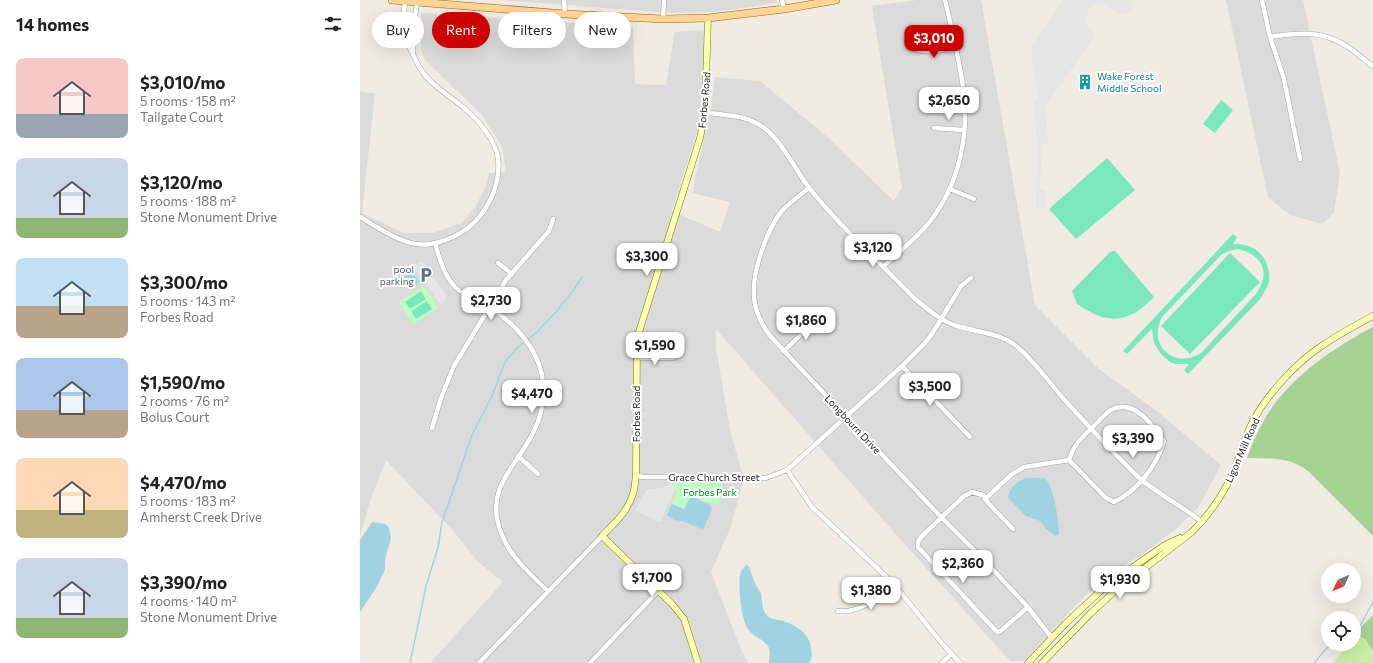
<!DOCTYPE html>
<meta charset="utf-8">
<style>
body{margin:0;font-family:Commissioner,sans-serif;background:#f6f6f6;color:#222;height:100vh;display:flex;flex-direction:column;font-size:15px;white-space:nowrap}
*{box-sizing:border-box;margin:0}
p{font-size:13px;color:#767676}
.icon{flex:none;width:22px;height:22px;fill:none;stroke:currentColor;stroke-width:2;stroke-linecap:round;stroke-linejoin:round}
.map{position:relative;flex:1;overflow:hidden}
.sheet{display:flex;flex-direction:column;background:#fff;width:360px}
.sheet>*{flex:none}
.guide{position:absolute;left:12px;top:12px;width:380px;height:36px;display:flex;gap:8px}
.needle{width:26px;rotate:226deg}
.tools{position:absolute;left:961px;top:563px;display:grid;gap:8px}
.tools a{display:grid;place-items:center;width:40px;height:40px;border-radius:50%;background:#fff;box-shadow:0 4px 16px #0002;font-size:20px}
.price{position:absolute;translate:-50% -34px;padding:0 9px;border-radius:8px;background:#fff;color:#222;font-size:13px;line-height:26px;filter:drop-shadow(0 1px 2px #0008)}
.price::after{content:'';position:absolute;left:50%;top:24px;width:12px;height:9px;margin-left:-6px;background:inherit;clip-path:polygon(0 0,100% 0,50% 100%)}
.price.active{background:#cc0100;color:#fff}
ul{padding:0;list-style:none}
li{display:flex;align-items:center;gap:12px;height:100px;padding:0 16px}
li span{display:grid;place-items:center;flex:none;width:112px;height:80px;border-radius:8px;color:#555}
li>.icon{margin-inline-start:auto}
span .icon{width:48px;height:48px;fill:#fffc;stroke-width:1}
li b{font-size:17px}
h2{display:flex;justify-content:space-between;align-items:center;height:48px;padding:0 16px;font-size:17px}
.chip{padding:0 14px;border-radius:18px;background:#fff;box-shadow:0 4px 16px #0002;font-size:14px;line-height:36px}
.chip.active{background:#cc0100;color:#fff}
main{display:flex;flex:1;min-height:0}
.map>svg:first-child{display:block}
.residential{fill:#dcdbdb}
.grass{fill:#c9efa4}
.forest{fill:#a6d394}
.park{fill:#bcfec2}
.pitch{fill:#7ae7bd;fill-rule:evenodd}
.parking{fill:#e6e6e6}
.water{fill:#a0d3e2}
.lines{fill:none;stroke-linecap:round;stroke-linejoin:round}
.stream{stroke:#a0d3e2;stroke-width:1.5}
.street-casing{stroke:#a5a5a5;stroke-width:5.5}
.secondary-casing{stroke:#6d7a00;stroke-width:7}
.primary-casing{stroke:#986700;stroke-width:8}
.street{stroke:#fff;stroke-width:4.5}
.secondary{stroke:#fbffb2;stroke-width:6}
.primary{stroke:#ffd499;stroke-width:7}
.labels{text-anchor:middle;stroke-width:4;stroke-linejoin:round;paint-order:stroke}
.culture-label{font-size:10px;fill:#0d838f;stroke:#fff;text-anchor:start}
.street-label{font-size:10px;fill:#1e1e1e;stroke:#fff}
.service-label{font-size:10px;fill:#4e5e75;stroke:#fff;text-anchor:end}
.park-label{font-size:10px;fill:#01870d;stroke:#fff}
</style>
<main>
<section class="sheet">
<h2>14 homes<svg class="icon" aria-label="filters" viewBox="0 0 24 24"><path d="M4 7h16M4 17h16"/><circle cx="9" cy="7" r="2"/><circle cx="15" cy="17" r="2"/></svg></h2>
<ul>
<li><span style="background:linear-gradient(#f6c9c9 70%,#9aa5b1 0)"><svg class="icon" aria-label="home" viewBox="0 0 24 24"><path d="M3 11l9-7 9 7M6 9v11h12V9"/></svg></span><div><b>$3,010/mo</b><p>5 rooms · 158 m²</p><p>Tailgate Court</p></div></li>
<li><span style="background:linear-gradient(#c9d6e8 75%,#8fb573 0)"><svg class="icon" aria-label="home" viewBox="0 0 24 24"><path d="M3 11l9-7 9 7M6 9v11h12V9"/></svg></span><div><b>$3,120/mo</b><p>5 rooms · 188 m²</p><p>Stone Monument Drive</p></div></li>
<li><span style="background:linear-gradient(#bfe0f5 60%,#b9a48a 0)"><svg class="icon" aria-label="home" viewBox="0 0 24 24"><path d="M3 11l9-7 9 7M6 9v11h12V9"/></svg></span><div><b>$3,300/mo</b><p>5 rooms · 143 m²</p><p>Forbes Road</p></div></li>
<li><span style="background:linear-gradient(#a9c7e8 65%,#b9a48a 0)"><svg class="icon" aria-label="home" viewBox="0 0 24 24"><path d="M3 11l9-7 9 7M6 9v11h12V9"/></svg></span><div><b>$1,590/mo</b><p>2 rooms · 76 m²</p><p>Bolus Court</p></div></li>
<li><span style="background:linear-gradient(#ffd9b3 65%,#c2b280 0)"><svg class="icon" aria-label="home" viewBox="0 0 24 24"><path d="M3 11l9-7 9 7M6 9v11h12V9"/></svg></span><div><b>$4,470/mo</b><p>5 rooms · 183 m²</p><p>Amherst Creek Drive</p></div></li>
<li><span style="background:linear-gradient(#c9d6e8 75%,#8fb573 0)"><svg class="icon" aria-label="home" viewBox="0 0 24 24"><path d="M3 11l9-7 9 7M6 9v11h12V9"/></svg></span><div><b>$3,390/mo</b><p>4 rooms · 140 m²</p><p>Stone Monument Drive</p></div></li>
</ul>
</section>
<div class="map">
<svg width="1013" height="663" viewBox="0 0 1013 663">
<rect width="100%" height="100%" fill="#f0ece3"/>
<path class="residential" d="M143 0H417L418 3 354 12 311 13Z
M557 0H621L675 305 739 369 798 412 861 465 838 508 818 527 785 553 748 575 715 606 664 661H650L540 539 356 329V348L370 430 384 480 370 529 351 572 380 647 388 663H70L143 582 117 561 95 533 26 460 10 501 0 537V91L15 94 2 213 44 233H73L101 223 115 207 125 188 129 173 146 172 142 147 122 115 65 60 61 49V13L273 27 275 84 306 85 315 32 344 30 342 105 336 135 312 211 360 232 370 202 332 193 351 108 355 77 400 81 465 135 534 201 542 188 512 6Z
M866 0H943L980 173 974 213 962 224 930 215 908 197Z"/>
<path class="grass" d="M999 636C1011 642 1013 651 1013 663H973L989 644H994V639Z"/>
<path class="forest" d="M1013 327V536L948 471C928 456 911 459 887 458 893 441 901 424 911 409 936 373 975 347 1013 327Z
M1013 615V651L1005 639 999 636 994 639V634Z"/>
<path class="park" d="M64 286 78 308 53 324 39 302Z
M319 480 362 481 359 505 331 496 324 509 312 504 318 490 312 488 315 482Z"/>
<path class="pitch" d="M861 100 873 110 855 133 843 124Z
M747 158 775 190 716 239 689 209Z
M873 234 877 237 873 244C890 243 904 251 908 268 909 272 910 277 909 281 908 287 904 292 901 298L828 374 824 370 829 364H815L810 362 801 354 794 343 792 329 767 354 763 351ZM879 249C903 256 911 272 896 294L841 353C814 370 787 345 802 317L862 254 872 250Z
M755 251 794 297C779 313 762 324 739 316 731 313 724 308 717 304L712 291 750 252Z
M870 253 900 282 830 354 801 326Z
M61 291 66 299 50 309 45 302Z
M67 301 72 309 56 319 51 311Z"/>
<path class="parking" d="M703 0H771L773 2 771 9 765 15 757 14 746 6 737 4 730 8 727 14 726 21 728 28 735 35 686 106 688 144H682L680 189 685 191V207L676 208 677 144 674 102 678 98 671 53 674 49 670 47Z
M62 261 87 297 81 305 53 266Z
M312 483 315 491 300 522 275 511 286 490 301 488Z"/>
<path class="water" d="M52 272 59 282 56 285 51 281 41 288 35 279 38 275 42 278Z
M666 478H685C695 489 698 519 699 534L695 536 686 529 680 521 666 516 648 498C649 487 657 482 666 478Z
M331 496 350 505 352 509 344 528 341 529 323 521 314 520 307 515 312 504 324 509Z
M12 522 25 524 29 527 31 538 25 559V570L16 588 0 612V540Z
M387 564C391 570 392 576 395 583 396 587 400 590 401 594 403 601 401 608 406 614 409 619 414 619 419 620 435 624 449 632 451 648 452 654 453 658 449 663H409C409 658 411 652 409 648 405 639 393 637 388 629 381 619 378 586 380 574 381 570 385 567 387 564Z"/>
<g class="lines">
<path class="stream" d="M994 631 1001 624 1013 602
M50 663 66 586 78 548 82 522 112 435 132 396 145 362 158 347 176 333 196 312 215 288 222 277
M954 663 966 649 972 644"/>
<defs>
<path id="street" d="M204 0 205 14
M422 0 424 9
M902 0 910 37 924 79 940 159
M303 19 304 0
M910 37C941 32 964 30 991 49 998 54 1005 61 1013 66
M554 49C568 54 581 50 595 47
M53 52V31L57 2
M345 112C363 116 382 114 398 124 417 135 427 155 439 173 445 183 453 193 461 202 490 236 523 266 554 298 567 309 581 321 597 326 616 332 639 333 655 345 673 359 687 380 702 397 725 423 750 449 775 474 795 493 821 505 842 522
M574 128 604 130
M449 188C440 195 429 203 421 212 407 230 392 272 394 295 394 305 398 316 403 325 408 335 417 343 424 351L581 517 623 559 666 605 692 638
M590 189 614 199
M0 217C22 230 48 250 76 243 99 237 118 224 129 202 136 190 140 172 138 158 135 139 118 120 104 108 89 95 70 85 60 68 55 59 46 41 44 31 43 22 44 11 45 1
M75 243C79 258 84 275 95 287 104 296 118 301 129 307 153 322 176 346 182 375 185 394 183 413 174 431 159 464 126 485 139 527 143 537 146 547 154 556 164 569 176 580 188 591
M138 263 152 274
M523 267C543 248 566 231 580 207 600 175 608 134 604 96 601 64 592 31 585 0
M424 351 457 319
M276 358H313
M542 366 610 437
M72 428 81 398 94 366 146 280 189 231 193 219
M158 456 178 474
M427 470 452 507 533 583 580 641 600 663
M276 475 282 477H310L406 478 427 470 542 366 564 344 572 334 601 286 611 278
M625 499 651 475 664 467 709 460C715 442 721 439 734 426 740 420 746 412 753 409 775 399 793 426 804 441 797 466 777 491 754 502L746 498 709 460
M653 529 629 504 623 495 612 492 604 496 561 537 558 542V547L636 631 639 632 643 629 667 608
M478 611C503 613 516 598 533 583
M119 663 242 536
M230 663 298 591
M582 663 591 654"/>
<path id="secondary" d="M338 663 324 619 312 604 242 536C254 524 268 511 273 494 275 488 275 481 276 475L277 345 279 332 340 138 345 112 348 18
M668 663 705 624 747 585 805 545 820 538
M682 663 731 613 755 591 832 532C849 515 862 496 872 475 880 457 884 438 893 421 908 393 937 362 963 345 979 334 996 325 1013 316"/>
<path id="primary" d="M32 0 205 14 303 19 348 18 424 9 476 0"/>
</defs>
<use href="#street" class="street-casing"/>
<use href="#secondary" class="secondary-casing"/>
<use href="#primary" class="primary-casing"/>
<use href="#street" class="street"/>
<use href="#secondary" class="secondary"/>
<use href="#primary" class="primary"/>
</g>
<defs>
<symbol id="building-bare" viewBox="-9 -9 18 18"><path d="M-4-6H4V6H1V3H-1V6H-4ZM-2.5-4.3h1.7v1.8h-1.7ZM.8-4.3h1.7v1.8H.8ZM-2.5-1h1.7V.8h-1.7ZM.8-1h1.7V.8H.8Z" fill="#0f9aa8" stroke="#fff" stroke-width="2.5" paint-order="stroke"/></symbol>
<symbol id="parking-bare" viewBox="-9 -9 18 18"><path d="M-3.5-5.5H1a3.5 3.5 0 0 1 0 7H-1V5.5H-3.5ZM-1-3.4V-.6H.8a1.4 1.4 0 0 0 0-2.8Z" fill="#5c6f8a" stroke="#fff" stroke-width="2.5" paint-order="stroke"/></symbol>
</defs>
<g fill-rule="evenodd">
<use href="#building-bare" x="714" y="71" width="22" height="22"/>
<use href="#parking-bare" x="55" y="264" width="22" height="22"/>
</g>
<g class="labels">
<g class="culture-label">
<text x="737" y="80">Wake Forest<tspan x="737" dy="12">Middle School</tspan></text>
</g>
<g class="street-label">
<text transform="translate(344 100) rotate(-85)" y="4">Forbes Road</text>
<text transform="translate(276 414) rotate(-90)" y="4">Forbes Road</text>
<text transform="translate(493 424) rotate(47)" y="4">Longbourn Drive</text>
<text transform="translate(882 450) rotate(-66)" y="4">Ligon Mill Road</text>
<text x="354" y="481">Grace Church Street</text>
</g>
<g class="service-label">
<text x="54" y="273">pool<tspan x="54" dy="12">parking</tspan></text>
</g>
<g class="park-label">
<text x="350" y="496">Forbes Park</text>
</g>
</g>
</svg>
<div class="tools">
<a><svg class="needle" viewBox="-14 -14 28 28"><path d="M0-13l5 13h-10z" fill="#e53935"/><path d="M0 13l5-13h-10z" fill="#767676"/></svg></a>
<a><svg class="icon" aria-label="locate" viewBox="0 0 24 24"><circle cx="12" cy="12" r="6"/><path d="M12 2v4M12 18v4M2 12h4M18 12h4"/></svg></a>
</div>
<b class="price active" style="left:574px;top:59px">$3,010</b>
<b class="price" style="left:589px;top:121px">$2,650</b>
<b class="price" style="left:513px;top:268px">$3,120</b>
<b class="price" style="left:287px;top:277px">$3,300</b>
<b class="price" style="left:131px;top:321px">$2,730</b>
<b class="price" style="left:446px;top:341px">$1,860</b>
<b class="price" style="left:295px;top:366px">$1,590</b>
<b class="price" style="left:570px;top:407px">$3,500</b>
<b class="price" style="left:172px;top:414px">$4,470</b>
<b class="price" style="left:773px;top:459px">$3,390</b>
<b class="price" style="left:603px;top:584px">$2,360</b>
<b class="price" style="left:292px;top:598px">$1,700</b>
<b class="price" style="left:760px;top:600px">$1,930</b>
<b class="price" style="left:511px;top:611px">$1,380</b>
<div class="guide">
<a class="chip">Buy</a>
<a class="chip active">Rent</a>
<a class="chip">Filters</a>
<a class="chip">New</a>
</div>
</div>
</main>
